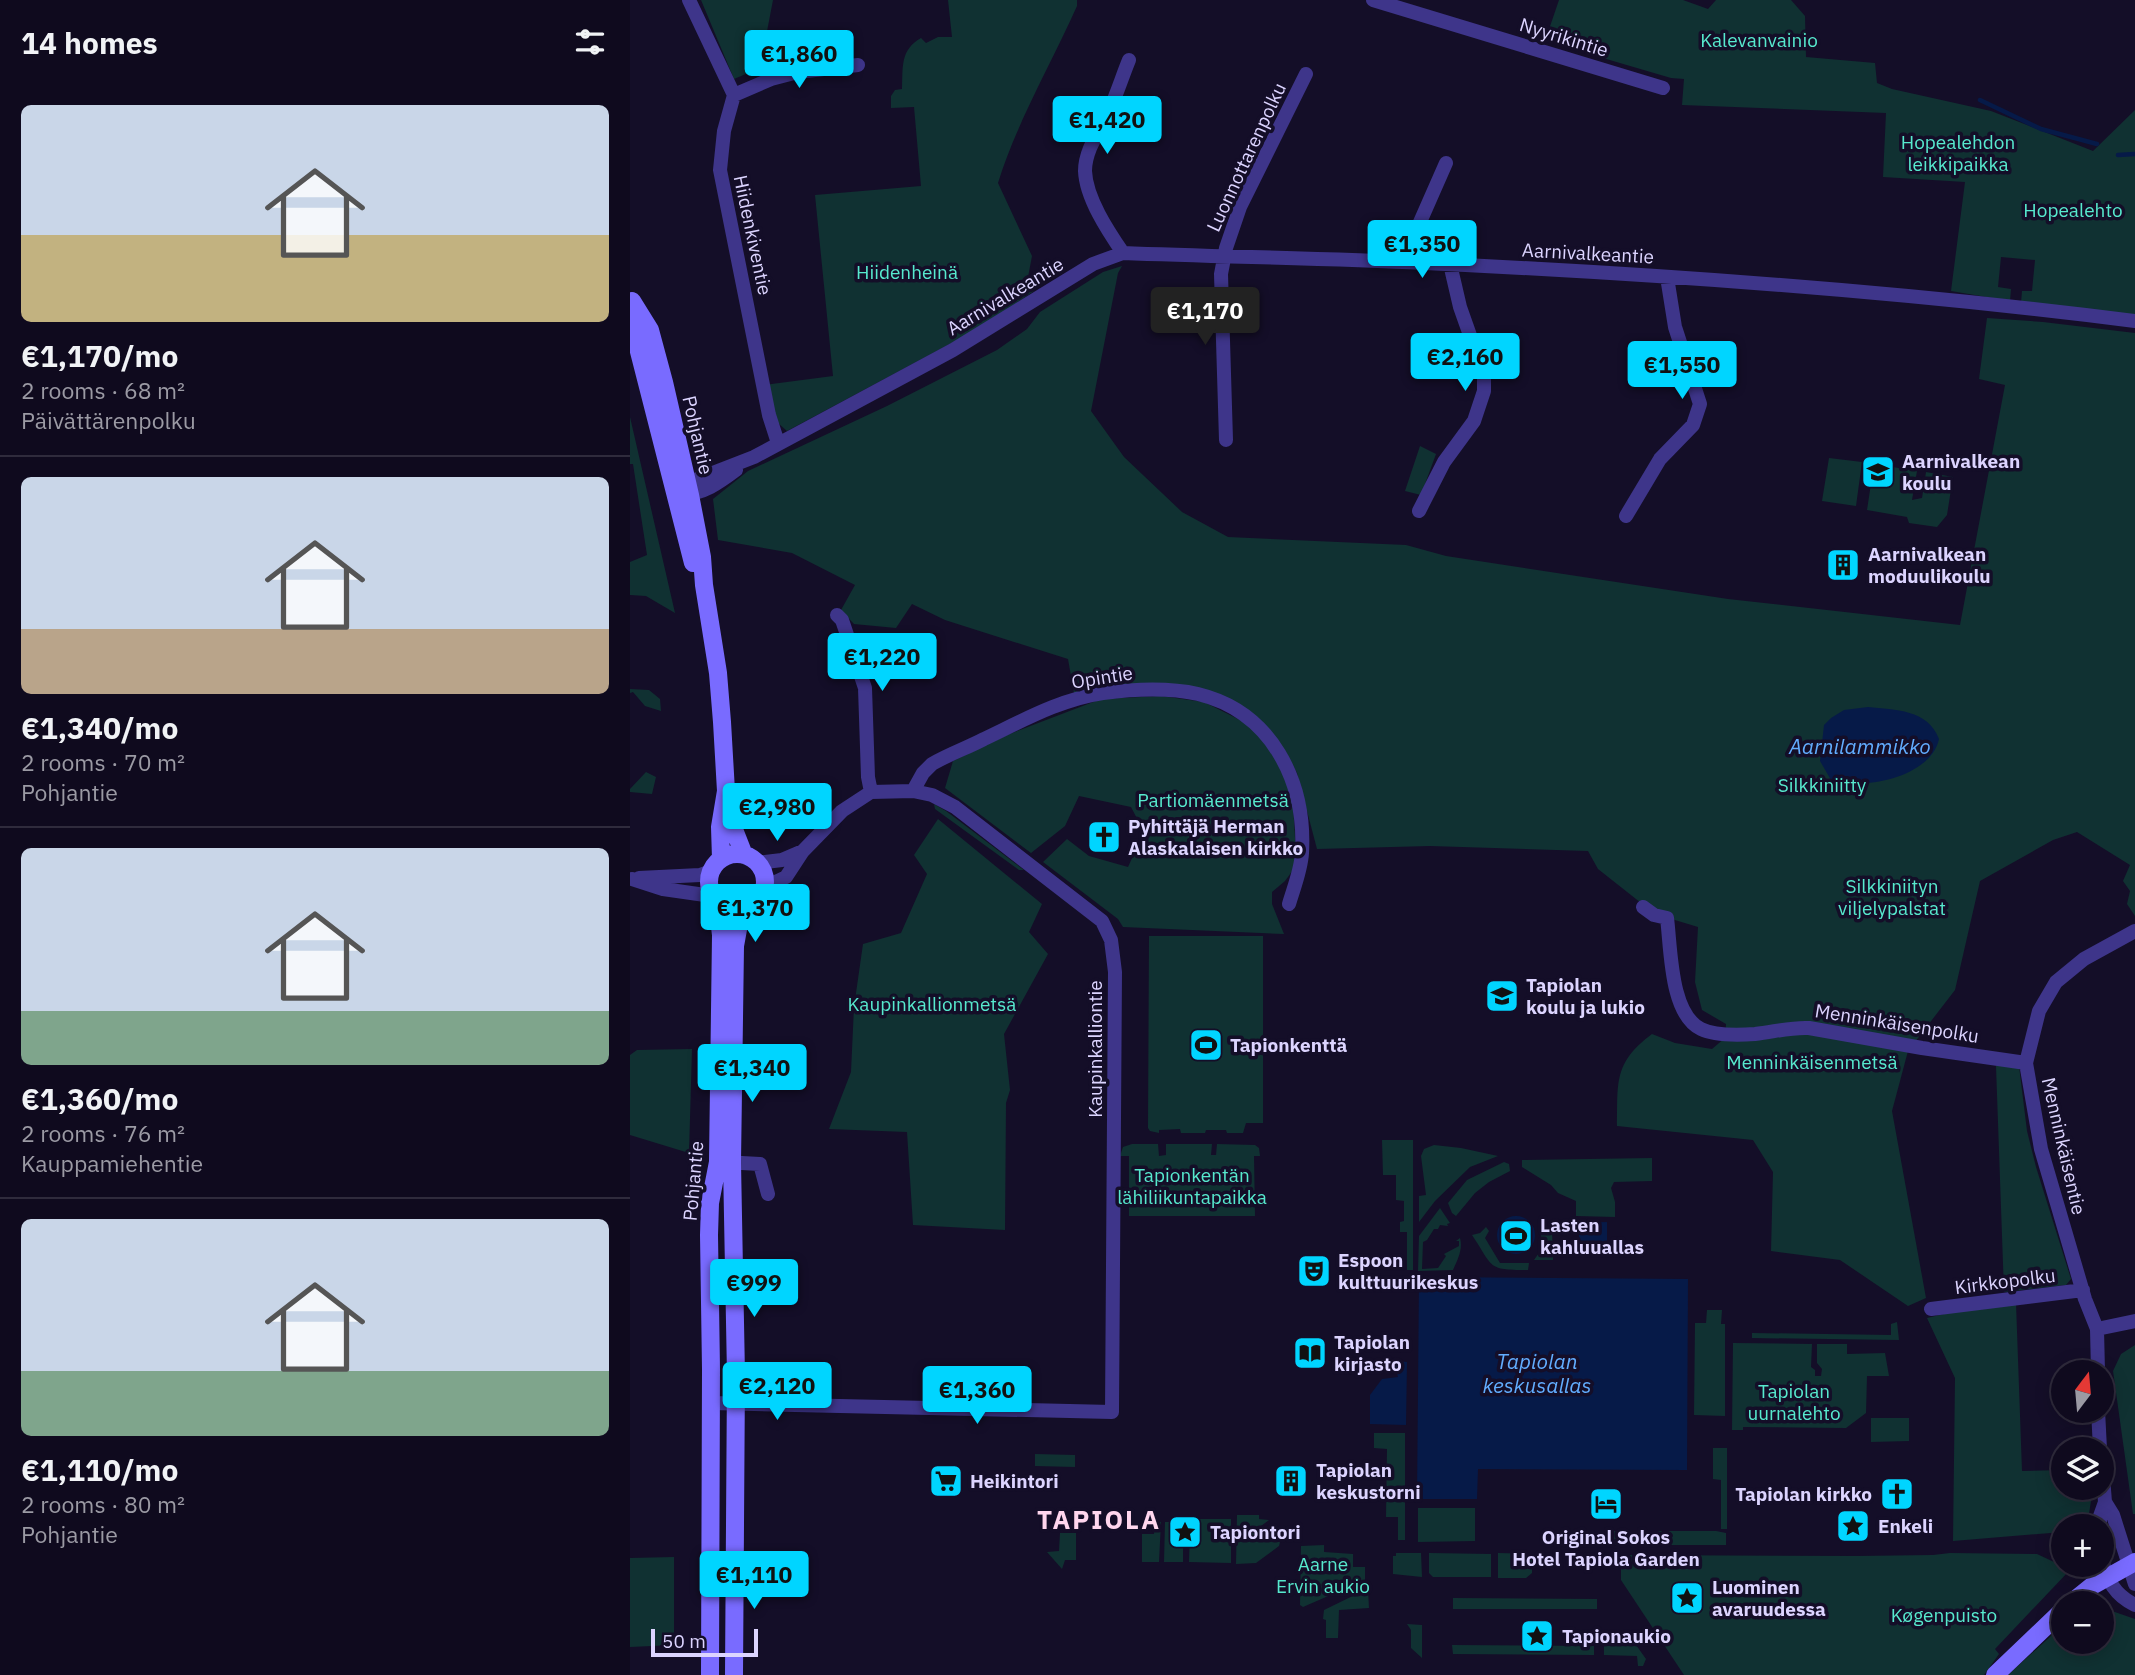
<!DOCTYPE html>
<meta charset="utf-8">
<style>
body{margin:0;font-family:"IBM Plex Sans",sans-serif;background:#181327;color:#f1f3f6;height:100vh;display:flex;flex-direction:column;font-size:26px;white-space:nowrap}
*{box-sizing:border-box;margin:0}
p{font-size:23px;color:#9b9aa4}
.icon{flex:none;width:38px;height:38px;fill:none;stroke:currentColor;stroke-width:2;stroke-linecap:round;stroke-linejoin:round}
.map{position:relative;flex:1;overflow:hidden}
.side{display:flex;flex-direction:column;background:#0f0a1e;width:630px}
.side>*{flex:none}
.needle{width:46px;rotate:16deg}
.fabs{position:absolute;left:1421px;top:1360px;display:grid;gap:14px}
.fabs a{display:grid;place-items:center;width:63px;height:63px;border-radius:50%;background:#0f0a1e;box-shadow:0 4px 18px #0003,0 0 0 2px #2f2b3c;font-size:35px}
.scale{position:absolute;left:21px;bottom:18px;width:107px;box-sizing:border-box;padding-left:7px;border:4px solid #dcd4ff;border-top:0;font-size:19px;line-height:24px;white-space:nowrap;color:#dcd4ff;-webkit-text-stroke:5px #140e28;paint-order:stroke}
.price{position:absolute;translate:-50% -60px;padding:0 16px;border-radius:7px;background:#00d5ff;color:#111;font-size:23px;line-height:46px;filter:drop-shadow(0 2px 4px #0008)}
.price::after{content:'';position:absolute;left:50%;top:42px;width:21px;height:16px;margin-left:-10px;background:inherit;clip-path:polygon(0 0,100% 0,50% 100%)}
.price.current{background:#222;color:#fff}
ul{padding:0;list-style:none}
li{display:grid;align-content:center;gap:14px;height:371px;padding:0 21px}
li+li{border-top:2px solid #2f2b3c}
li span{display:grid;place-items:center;height:217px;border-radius:10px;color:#555}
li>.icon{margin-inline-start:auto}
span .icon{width:126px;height:126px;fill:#fffc;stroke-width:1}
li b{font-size:30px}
h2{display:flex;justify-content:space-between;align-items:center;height:84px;padding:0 21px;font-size:30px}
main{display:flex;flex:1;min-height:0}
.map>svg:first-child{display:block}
.green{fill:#103132}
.water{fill:#061a48}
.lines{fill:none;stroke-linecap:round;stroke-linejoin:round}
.stream{stroke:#061a48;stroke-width:4.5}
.street{stroke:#3e358a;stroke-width:14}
.secondary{stroke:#796bff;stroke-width:18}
.labels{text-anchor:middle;stroke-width:7;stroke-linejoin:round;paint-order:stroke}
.street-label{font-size:19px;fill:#dcd4ff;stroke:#140e28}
.park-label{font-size:19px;fill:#57e9ce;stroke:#140e28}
.poi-label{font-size:19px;font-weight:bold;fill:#dcd4ff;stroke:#140e28;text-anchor:start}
.water-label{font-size:21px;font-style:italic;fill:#62adff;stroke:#140e28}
.district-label{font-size:26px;font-weight:bold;letter-spacing:2px;fill:#ffd6ee;stroke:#140e28}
</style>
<main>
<section class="side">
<h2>14 homes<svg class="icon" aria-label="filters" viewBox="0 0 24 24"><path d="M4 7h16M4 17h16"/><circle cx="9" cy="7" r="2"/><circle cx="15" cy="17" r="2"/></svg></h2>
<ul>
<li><span style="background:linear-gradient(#c9d6e8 60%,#c2b280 0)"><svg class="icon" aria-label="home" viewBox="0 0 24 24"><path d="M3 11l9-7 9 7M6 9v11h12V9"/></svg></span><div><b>€1,170/mo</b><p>2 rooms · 68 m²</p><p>Päivättärenpolku</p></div></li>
<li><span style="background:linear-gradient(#c9d6e8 70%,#b9a48a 0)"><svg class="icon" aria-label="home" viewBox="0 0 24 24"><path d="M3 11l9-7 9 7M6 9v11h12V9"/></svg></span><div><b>€1,340/mo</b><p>2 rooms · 70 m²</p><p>Pohjantie</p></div></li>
<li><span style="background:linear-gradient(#c9d6e8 75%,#7fa58c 0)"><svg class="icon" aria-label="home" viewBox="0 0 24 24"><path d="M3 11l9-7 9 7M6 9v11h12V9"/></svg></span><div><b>€1,360/mo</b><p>2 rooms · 76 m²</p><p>Kauppamiehentie</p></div></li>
<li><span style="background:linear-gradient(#c9d6e8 70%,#7fa58c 0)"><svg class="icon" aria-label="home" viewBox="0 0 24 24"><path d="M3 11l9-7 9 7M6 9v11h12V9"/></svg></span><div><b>€1,110/mo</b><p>2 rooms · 80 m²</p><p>Pohjantie</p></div></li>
</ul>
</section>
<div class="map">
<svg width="1505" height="1675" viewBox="0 0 1505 1675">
<rect width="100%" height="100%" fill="#140e28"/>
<path class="green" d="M71 0H143L130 68 104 79Z
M318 0H447V6C421 64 387 122 368 183L402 256 398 277 406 276 404 291 346 330 157 431 139 415 134 385 203 376 185 195 291 186 284 107 261 108V96L265 90 272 89C273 67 270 50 291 38L296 43 308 37H322Z
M929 0H1053L1078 9 1086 0H1161L1175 16 1176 57 1245 63 1247 83 1262 89 1361 111 1463 151 1505 110V317L1391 303 1392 291H1402L1405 260 1371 257 1368 287 1381 289 1380 301 1321 291 1335 182 1253 177 1256 113 1052 105 1054 79 1041 78 915 41Z
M492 266 488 273 461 411 494 457 552 512 598 537 776 545 816 556 1098 599 1330 625 1375 385 1349 379 1357 318 1413 322 1505 333V916L1497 904 1500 891 1493 881 1500 865 1447 832 1423 840 1350 881 1325 990 1278 1051 1262 1111 1296 1298 1278 1306 1210 1260 1141 1251 1143 1172 1123 1140 987 1126C988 1083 983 1063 1022 1034L1045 1043 1082 1049 1095 1038 1096 1024 1072 1010 1065 982 1068 927 1025 914 968 869 958 851 800 846 687 849 667 773 656 752 639 734 570 695 444 693 438 659 315 620 282 604 266 628 224 624 211 610 225 585 162 553 88 540 83 499 118 471 257 406 367 350 397 329 410 312 473 272Z
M0 417 45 613 16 596 0 595V562L17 555 3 464H0Z
M790 446 806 454 791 495 775 491Z
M1199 458 1232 462 1226 506 1192 501Z
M1244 464 1287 471 1282 500 1292 498 1296 472 1323 477 1317 515 1307 527 1279 523 1277 517 1237 510Z
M0 689 19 690 30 699 31 711 15 706 3 692 0 693Z
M531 696 574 702 620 725 651 764 663 803 666 855 663 870 655 881 642 892V904L654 934 493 927 488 919 413 862 437 839 459 856 498 867 514 832 501 807 449 796 435 826 401 853 315 788 323 761 377 735 471 699Z
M16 772 26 777 22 794 0 792V789Z
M304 804 316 811 394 870H389L305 809Z
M308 819 412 904 399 932 418 954 374 1034 380 1090 376 1103 375 1230 283 1225 277 1132 199 1129 221 1072 224 1007 233 944 271 933 297 874 284 855Z
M519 936H633V1123H616L613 1133H597L596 1130H576L575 1133H551L550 1129 529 1130V1133L520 1131 518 1128Z
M62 1049 59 1153 0 1135V1055L7 1050Z
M1366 1066H1389L1397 1131 1406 1167 1441 1279 1436 1285 1374 1292Z
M752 1140H783V1270H777V1232H770V1222L774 1221V1201L766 1200V1175H753Z
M502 1144H528L529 1156 536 1155V1144H582L581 1155H586L587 1144 625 1145 629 1148 630 1156H624L625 1216H499V1156H490L493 1147Z
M804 1145 831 1148 868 1156 840 1167 805 1201 789 1222V1196L796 1195 791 1156 794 1149Z
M1022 1158V1181L984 1182 981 1188 985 1202V1217L946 1216V1201L928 1193 921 1185 892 1167V1160Z
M874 1162 879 1164 880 1171 859 1182 845 1193 826 1216 822 1213 818 1203 837 1180Z
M810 1208 820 1223 817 1224 818 1226 810 1225 808 1229H804L797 1240 793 1242 792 1269 808 1268 816 1256 814 1254 829 1246V1241H826L830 1238C833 1249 828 1259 823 1270L788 1271 789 1236Z
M856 1227 859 1231 855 1238 870 1263H899L898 1270C857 1270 864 1268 842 1235L850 1233Z
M911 1230H922L923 1260H904L911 1250Z
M1386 1303 1392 1471 1433 1470V1488H1460L1461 1501 1457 1526H1433V1532L1323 1541 1325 1378 1297 1318 1335 1309Z
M1077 1310H1092L1091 1324H1095V1416L1064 1415 1065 1323H1076Z
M1267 1322 1269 1340 1122 1338V1333L1261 1335V1324Z
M1103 1343 1182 1344 1181 1367 1185 1370V1376H1191L1192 1369 1187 1363V1344H1217V1354L1255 1353 1259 1376H1237L1236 1413 1216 1428 1113 1427V1430H1102Z
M1505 1345V1514H1503L1483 1371 1491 1354Z
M328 1370H376L375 1391H332Z
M1241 1418H1279V1441L1241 1442Z
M744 1433H775V1540H768V1517H756L757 1449 744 1448Z
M1083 1448H1097V1529H1091V1480L1083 1479Z
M405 1454 445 1455V1467L405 1466Z
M788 1508H845V1541L788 1542Z
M607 1515H629V1519L639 1520 631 1526 630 1531 644 1532V1542H650L649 1546 626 1563 606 1564Z
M566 1519H601V1563L559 1562 560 1529H566Z
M525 1521 531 1522 529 1562H512V1534H524Z
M535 1522H553V1562H534Z
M984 1531H1086L1096 1533V1545H984Z
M430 1533H446V1560H435L432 1569 417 1552 429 1551Z
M694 1545V1552L723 1554V1567H735V1580L673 1607 670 1605 671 1546Z
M766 1553H791L792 1577 763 1574V1556H766Z
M799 1553 861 1554V1577H803L799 1573Z
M868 1553 902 1554V1573L896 1578H868Z
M1320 1553 1407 1554 1439 1569 1438 1572 1365 1649 1369 1654 1354 1675H1054L991 1580V1555L1227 1556 1303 1555Z
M44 1557V1645L0 1647V1558Z
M735 1590H738L739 1608 709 1610 708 1638H696V1620L693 1619 694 1610Z
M823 1598 967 1599V1609H823Z
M1472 1605 1479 1610 1505 1619V1675H1378L1433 1625V1642H1472Z
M777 1624 792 1625V1658L781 1648V1630Z
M991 1635 1001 1638 1016 1659 1013 1666H1008L1007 1656 974 1655V1646H991Z
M822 1645 964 1646V1655L823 1654Z"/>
<path class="water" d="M1238 707C1265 710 1298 709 1309 739 1301 777 1233 791 1201 780L1190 761 1194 725 1201 718 1214 710Z
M867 1235a19 19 0 1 1 38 0a19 19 0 1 1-38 0Z
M977 1222V1251H949V1223Z
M789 1277 1058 1279 1057 1470 848 1469 847 1499H787Z
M767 1361 777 1362 776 1425 740 1424V1395L752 1379 768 1377 765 1367 769 1364Z"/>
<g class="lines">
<path class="stream" d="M1350 100 1411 129 1467 144
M1488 155 1505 154"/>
<path class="street" d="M59 0 104 95 94 131 90 170 139 415 148 443
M743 0 1033 88
M104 95 141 79 168 72 228 65
M493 253C478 231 456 198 455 171 455 149 471 129 479 111 487 94 492 77 499 60
M779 262 783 238 816 163
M596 440 591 274 596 248 610 207 676 74
M50 489 57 483 124 457 323 350 463 264 493 253C594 257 694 258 794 263 1031 274 1270 291 1505 321
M52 494C73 495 90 482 106 470
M789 511 814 462 844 421 854 391V375L830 307 820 264
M996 516 1030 459 1063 425 1070 404 1045 327 1037 277
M207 615 212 620 235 688 238 777 241 792
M283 791 293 773 302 764C319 754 337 748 354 739 392 721 431 699 473 693 504 689 537 687 568 694 642 712 676 782 672 853 671 870 664 887 659 904
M127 863 152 860 173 851
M9 878 70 875 81 871
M2 879 33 889 82 896
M1013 907 1024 915 1037 918C1041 949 1040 1014 1071 1029 1085 1036 1110 1035 1125 1034 1144 1032 1160 1027 1179 1028L1292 1048 1396 1063
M93 1162 130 1164 138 1194
M1301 1309 1453 1290
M1467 1329 1505 1321
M1468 1372 1467 1329 1455 1299 1411 1149 1396 1063 1409 1011 1426 982 1454 959 1505 931
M81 1403 482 1412 485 972 481 940 472 921 325 807 302 795 283 791 241 792 212 811 173 851 156 877 135 887
M1468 1410 1470 1449
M1475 1502 1483 1515 1505 1584
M1470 1526V1516L1475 1502 1472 1464
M1472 1559C1477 1581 1485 1595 1505 1605"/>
<path class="secondary" d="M2 301 20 330 34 382 60 495 72 557 74 585 88 673 92 722 96 791 90 827 91 859
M2 305 4 332 63 563
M98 798 105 832 114 855
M79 882a28 28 0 1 1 56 0a28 28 0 1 1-56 0Z
M1441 1603 1462 1586 1505 1562
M80 1675 81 1369 79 1235 80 1203 88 1162 91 935 87 902
M104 1675 106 1375 102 1163 105 946 109 924 118 908
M1365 1675 1433 1610"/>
</g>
<defs>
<symbol id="school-square" viewBox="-11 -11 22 22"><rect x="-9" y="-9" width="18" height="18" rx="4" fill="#00d5ff" stroke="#140e28"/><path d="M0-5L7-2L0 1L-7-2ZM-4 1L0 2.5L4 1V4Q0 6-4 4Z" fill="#111"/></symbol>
<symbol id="building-square" viewBox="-11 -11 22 22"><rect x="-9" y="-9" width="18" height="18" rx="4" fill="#00d5ff" stroke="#140e28"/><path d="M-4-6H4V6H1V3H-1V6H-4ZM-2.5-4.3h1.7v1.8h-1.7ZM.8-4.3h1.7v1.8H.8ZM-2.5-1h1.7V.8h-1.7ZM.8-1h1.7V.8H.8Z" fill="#111"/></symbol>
<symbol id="church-square" viewBox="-11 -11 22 22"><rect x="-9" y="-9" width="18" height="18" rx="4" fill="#00d5ff" stroke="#140e28"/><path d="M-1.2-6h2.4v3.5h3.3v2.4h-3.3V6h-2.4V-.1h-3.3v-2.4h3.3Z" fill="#111"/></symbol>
<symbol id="stadium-square" viewBox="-11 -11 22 22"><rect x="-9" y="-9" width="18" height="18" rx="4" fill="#00d5ff" stroke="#140e28"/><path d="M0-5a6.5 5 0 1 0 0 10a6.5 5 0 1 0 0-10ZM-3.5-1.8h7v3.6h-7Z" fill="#111"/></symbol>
<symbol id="theatre-square" viewBox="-11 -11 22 22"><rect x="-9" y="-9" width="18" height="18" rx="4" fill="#00d5ff" stroke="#140e28"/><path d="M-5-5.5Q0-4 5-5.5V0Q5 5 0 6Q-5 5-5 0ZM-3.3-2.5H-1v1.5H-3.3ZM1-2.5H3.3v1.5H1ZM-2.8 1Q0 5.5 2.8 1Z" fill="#111"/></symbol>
<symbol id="library-square" viewBox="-11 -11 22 22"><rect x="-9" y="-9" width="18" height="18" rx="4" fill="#00d5ff" stroke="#140e28"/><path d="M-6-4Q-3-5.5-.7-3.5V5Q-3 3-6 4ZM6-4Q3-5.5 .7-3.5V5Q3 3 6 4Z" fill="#111"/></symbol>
<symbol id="supermarket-square" viewBox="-11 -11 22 22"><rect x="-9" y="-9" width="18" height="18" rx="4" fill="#00d5ff" stroke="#140e28"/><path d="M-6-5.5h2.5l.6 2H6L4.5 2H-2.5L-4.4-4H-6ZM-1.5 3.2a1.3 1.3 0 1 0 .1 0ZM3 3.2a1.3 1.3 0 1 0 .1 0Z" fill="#111"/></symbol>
<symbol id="hotel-square" viewBox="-11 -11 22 22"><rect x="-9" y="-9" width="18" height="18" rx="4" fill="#00d5ff" stroke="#140e28"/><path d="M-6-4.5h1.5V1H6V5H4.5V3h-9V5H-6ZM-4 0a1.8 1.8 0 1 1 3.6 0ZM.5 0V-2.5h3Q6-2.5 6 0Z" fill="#111"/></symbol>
<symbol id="sight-square" viewBox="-11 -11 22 22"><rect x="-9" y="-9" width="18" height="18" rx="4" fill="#00d5ff" stroke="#140e28"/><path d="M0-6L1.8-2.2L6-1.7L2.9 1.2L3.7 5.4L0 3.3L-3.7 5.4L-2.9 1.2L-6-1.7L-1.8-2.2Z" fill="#111"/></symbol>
</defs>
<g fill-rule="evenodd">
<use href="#school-square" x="1229" y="453" width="38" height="38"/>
<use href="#building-square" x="1194" y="546" width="38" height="38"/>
<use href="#church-square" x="455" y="818" width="38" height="38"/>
<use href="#school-square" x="853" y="977" width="38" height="38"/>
<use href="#stadium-square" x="557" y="1026" width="38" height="38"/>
<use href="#stadium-square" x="867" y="1217" width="38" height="38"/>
<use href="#theatre-square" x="665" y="1252" width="38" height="38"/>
<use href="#library-square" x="661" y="1334" width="38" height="38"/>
<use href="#supermarket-square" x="297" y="1462" width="38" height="38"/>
<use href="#building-square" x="642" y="1462" width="38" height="38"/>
<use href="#church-square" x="1248" y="1475" width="38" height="38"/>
<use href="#hotel-square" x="957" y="1485" width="38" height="38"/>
<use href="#sight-square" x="1204" y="1507" width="38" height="38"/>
<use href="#sight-square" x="536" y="1513" width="38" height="38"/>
<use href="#sight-square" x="1038" y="1579" width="38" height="38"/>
<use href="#sight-square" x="888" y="1617" width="38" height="38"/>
</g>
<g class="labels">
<g class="street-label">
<text transform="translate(934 37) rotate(17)" y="7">Nyyrikintie</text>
<text transform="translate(616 157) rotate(-65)" y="7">Luonnottarenpolku</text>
<text transform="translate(123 235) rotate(78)" y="7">Hiidenkiventie</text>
<text transform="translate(958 253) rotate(3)" y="7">Aarnivalkeantie</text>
<text transform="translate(375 296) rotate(-31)" y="7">Aarnivalkeantie</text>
<text transform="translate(68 435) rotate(77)" y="7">Pohjantie</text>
<text transform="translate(472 677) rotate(-9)" y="7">Opintie</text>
<text transform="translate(1267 1023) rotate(9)" y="7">Menninkäisenpolku</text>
<text transform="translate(465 1049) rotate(-90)" y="7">Kaupinkalliontie</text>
<text transform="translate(1434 1146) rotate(77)" y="7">Menninkäisentie</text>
<text transform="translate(63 1181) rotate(-85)" y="7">Pohjantie</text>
<text transform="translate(1375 1281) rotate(-7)" y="7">Kirkkopolku</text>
</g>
<g class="park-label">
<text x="1129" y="47">Kalevanvainio</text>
<text x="1328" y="149">Hopealehdon<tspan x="1328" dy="22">leikkipaikka</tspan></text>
<text x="1443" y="217">Hopealehto</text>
<text x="277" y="279">Hiidenheinä</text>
<text x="1192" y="792">Silkkiniitty</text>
<text x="583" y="807">Partiomäenmetsä</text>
<text x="1262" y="893">Silkkiniityn<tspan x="1262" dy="22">viljelypalstat</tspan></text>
<text x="302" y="1011">Kaupinkallionmetsä</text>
<text x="1182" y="1069">Menninkäisenmetsä</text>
<text x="562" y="1182">Tapionkentän<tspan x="562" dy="22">lähiliikuntapaikka</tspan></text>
<text x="1164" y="1398">Tapiolan<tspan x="1164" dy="22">uurnalehto</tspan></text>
<text x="693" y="1571">Aarne<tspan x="693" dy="22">Ervin aukio</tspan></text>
<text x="1314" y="1622">Køgenpuisto</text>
</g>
<g class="poi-label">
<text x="1272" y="468">Aarnivalkean<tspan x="1272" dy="22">koulu</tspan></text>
<text x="1238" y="561">Aarnivalkean<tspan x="1238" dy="22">moduulikoulu</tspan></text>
<text x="498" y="833">Pyhittäjä Herman<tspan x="498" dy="22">Alaskalaisen kirkko</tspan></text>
<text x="896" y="992">Tapiolan<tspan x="896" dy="22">koulu ja lukio</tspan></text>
<text x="600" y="1052">Tapionkenttä</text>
<text x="910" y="1232">Lasten<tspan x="910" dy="22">kahluuallas</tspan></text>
<text x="708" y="1267">Espoon<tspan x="708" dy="22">kulttuurikeskus</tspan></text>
<text x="704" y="1349">Tapiolan<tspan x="704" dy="22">kirjasto</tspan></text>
<text x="686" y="1477">Tapiolan<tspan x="686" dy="22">keskustorni</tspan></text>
<text x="340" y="1488">Heikintori</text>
<text x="1242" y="1501" text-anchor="end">Tapiolan kirkko</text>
<text x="1248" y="1533">Enkeli</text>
<text x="580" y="1539">Tapiontori</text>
<text x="976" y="1544" text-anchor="middle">Original Sokos<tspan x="976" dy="22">Hotel Tapiola Garden</tspan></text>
<text x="1082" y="1594">Luominen<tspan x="1082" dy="22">avaruudessa</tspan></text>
<text x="932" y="1643">Tapionaukio</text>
</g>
<g class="water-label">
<text x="1230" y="754">Aarnilammikko</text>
<text x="907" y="1369">Tapiolan<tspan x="907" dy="24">keskusallas</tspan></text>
</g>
<g class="district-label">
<text x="469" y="1529">TAPIOLA</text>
</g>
</g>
</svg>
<div class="fabs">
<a><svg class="needle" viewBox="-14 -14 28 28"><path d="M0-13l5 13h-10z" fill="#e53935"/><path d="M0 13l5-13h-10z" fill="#9b9aa4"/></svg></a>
<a><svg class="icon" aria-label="layers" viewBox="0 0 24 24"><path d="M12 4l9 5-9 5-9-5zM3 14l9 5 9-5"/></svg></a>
<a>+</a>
<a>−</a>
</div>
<div class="scale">50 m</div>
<b class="price" style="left:169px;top:90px">€1,860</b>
<b class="price" style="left:477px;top:156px">€1,420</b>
<b class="price" style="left:792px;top:280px">€1,350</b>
<b class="price current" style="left:575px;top:347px">€1,170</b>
<b class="price" style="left:835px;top:393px">€2,160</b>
<b class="price" style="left:1052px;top:401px">€1,550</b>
<b class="price" style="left:252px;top:693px">€1,220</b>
<b class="price" style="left:147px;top:843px">€2,980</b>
<b class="price" style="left:125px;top:944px">€1,370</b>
<b class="price" style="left:122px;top:1104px">€1,340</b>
<b class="price" style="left:124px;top:1319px">€999</b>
<b class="price" style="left:147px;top:1422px">€2,120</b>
<b class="price" style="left:347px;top:1426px">€1,360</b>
<b class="price" style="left:124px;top:1611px">€1,110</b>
</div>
</main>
